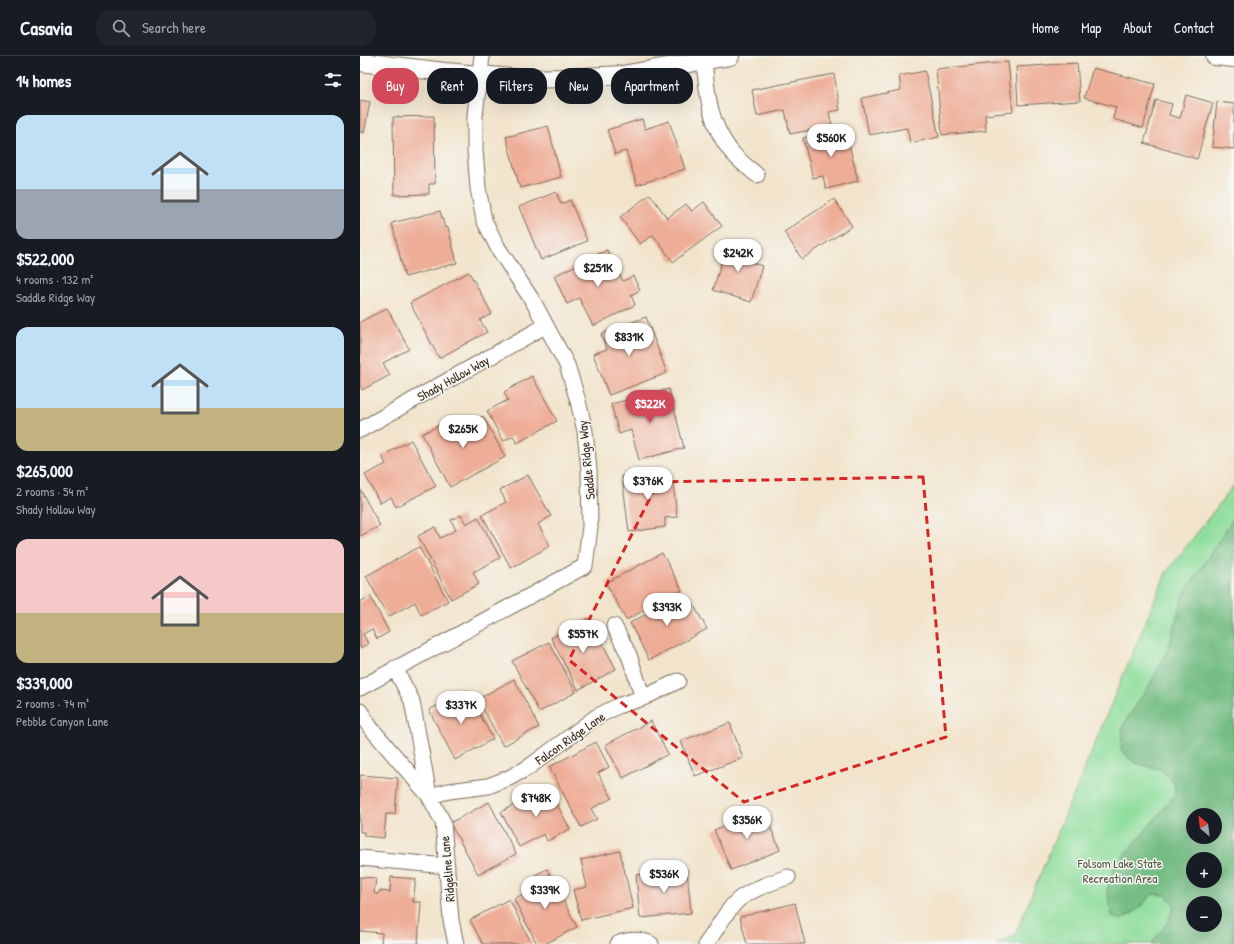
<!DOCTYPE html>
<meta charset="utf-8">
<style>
body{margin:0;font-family:"Patrick Hand",sans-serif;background:#20242c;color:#f1f3f6;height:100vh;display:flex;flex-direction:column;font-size:15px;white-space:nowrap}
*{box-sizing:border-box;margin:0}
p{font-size:13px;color:#9ea1a6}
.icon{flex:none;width:22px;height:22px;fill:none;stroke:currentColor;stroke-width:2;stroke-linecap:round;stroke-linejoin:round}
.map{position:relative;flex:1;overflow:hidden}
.details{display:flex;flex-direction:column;background:#171b24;width:360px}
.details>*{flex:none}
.top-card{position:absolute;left:12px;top:12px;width:380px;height:36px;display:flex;gap:8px}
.needle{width:26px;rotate:332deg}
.controls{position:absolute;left:826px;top:752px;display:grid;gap:8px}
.controls a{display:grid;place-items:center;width:36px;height:36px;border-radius:50%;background:#171b24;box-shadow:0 4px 16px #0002;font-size:20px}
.price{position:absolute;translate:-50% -34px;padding:0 9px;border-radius:14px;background:#fff;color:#222;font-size:13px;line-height:26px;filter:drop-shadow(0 1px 2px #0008)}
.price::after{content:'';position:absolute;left:50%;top:24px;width:12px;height:9px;margin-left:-6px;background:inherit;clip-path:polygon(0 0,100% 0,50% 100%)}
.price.current{background:#d1495b;color:#fff}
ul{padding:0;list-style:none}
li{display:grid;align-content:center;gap:8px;height:212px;padding:0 16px}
li span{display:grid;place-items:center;height:124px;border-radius:12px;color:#555}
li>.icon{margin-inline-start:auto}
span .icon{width:72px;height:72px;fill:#fffc;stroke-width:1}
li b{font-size:17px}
h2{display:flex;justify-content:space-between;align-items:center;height:48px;padding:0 16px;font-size:17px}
.tag{padding:0 14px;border-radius:16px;background:#171b24;box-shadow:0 4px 16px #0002;font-size:14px;line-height:36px}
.tag.current{background:#d1495b;color:#fff}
header{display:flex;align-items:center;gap:24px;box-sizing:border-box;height:56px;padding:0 20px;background:#171b24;border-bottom:1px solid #363941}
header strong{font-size:19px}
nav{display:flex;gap:22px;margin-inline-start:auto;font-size:14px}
.search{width:280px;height:36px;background:#20242c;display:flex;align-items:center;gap:10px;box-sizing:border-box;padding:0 14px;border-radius:16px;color:#9ea1a6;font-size:15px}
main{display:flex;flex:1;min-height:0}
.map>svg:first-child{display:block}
.green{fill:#90de9d;stroke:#66845e;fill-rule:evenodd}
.forest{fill:#74bd84;stroke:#587451;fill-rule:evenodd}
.building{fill:#eead97}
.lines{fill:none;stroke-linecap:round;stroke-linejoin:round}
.minor-casing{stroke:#7b6b5b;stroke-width:17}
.tertiary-casing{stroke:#7b6b5b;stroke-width:20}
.minor{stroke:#fff;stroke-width:15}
.tertiary{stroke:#fff;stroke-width:18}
.marked{fill:none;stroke:#d62828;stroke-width:3;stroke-dasharray:8 5;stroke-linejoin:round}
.labels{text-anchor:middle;stroke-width:3;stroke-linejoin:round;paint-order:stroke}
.street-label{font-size:13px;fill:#3b2a1e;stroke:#f6f6f2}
.park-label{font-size:13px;fill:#50573e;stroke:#f6f6f2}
</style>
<header>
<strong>Casavia</strong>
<div class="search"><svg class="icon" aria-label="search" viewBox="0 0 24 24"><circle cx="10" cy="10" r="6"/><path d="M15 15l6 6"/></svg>Search here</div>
<nav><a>Home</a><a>Map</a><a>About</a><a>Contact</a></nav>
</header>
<main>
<section class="details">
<h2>14 homes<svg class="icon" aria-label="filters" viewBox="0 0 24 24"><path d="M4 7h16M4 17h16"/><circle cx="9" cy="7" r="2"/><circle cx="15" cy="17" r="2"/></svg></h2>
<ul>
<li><span style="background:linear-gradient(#bfe0f5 60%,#9aa5b1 0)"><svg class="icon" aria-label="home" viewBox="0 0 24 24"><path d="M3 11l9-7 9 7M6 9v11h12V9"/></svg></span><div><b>$522,000</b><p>4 rooms · 132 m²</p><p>Saddle Ridge Way</p></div></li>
<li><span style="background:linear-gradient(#bfe0f5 65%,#c2b280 0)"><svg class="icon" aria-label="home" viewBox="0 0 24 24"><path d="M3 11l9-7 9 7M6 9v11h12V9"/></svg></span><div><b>$265,000</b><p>2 rooms · 54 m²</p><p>Shady Hollow Way</p></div></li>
<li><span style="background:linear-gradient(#f6c9c9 60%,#c2b280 0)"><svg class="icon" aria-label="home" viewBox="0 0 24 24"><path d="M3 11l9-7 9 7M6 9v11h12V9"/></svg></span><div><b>$339,000</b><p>2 rooms · 74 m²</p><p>Pebble Canyon Lane</p></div></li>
</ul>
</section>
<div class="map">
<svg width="874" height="888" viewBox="0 0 874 888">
<rect width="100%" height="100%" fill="#f6f6f2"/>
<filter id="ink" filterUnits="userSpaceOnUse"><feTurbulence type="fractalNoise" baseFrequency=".025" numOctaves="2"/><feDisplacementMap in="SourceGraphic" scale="8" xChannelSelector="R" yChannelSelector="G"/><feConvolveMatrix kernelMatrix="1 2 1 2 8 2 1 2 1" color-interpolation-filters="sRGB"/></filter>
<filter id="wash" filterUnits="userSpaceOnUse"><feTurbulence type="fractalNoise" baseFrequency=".012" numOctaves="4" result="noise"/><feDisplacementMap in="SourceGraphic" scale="16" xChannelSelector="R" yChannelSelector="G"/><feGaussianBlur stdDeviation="0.9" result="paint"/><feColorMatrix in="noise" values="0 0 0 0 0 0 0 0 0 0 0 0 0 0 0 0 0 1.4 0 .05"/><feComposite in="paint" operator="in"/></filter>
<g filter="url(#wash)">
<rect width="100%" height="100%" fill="#f2e4cc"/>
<path class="green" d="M874 429V888H636L655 879 806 517ZM833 759H855V781H833ZM833 803H855V825H833ZM833 847H855V869H833Z"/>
<path class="forest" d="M874 461V888H791L807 867 815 850 806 839 793 838 776 855 761 864 752 860 747 834 754 812 815 739 814 727 802 714 775 707 761 694 763 669 790 628 809 591 823 540ZM833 759H855V781H833ZM833 803H855V825H833ZM833 847H855V869H833Z"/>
<g id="blocks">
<path class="building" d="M648 6 653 56 625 59 626 75 582 79 576 13Z
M717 7 720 45 658 49 656 11Z
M733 12 795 28 783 72 753 63 756 51 724 42Z
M565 15 579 81 550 87 547 72 509 79 502 42 541 34 539 20Z
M474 18 480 54 469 56 472 70 430 78 425 54 397 60 392 34Z
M826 39 853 47 837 103 784 87 796 44 812 48 809 59 820 62Z
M0 44 10 46 4 77 0 76Z
M857 46 874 48V93L852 91Z
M74 60 75 128H69V138L34 139 33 61Z
M282 63 285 73 309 65 325 113 277 129 266 95 255 98 247 74Z
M188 70 201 121 160 132 146 81Z
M485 71 498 125 466 133 463 120 453 122 443 82Z
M196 136 201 148 210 144 227 185 181 204 159 151Z
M290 138 307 162 326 148 332 155 344 146 362 170 313 206 293 179 280 188 260 161Z
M474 143 492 170 442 203 424 176Z
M80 155 85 172 88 171 97 207 45 221 32 167Z
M368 185 394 193 390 206 402 210 391 246 353 234Z
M247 194 263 225 273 220 280 234 271 239 275 249 233 270 219 242 207 248 194 220Z
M109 216 132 258 120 264 127 276 79 302 50 247Z
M27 252 49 293 23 307 30 319 2 334 0 329V266Z
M286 261 307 317 249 339 233 298 247 293 241 278Z
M172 320 197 365 157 387 153 380 143 385 127 355 148 344 144 336Z
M309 333 324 392 279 404 271 374 259 378 251 348Z
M123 360 145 401 90 431 62 378 91 363 96 374Z
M51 384 76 430 36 451 31 441 20 447 5 419 26 408 22 400Z
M299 415 300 428 313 427 317 461 305 462V471L269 476 262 420Z
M168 419 191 460 178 468 190 490 151 512 122 459 146 446 140 434Z
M0 433 20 470 0 480Z
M101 459 106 468 118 461 140 502 113 516 119 528 91 543 58 480 75 471 80 482 96 474 91 464Z
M59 491 88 545 61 559 55 546 28 561 6 520Z
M302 497 322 534 266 564 246 527Z
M10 540 29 576 17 583 12 573 3 578 8 588 0 592V546Z
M319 540 325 553 333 548 347 573 289 604 270 567Z
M229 562 256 613 218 634 191 582Z
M189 586 216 636 179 656 152 605Z
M154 623 179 671 143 690 118 643Z
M107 634 133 683 95 704 69 654Z
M291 665 308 698 263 722 245 689Z
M370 667 383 702 335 720 321 685Z
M236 686 249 711 238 717 252 742 231 753 237 763 221 771 189 711Z
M0 719 38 722 35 758H26L24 782 4 780V776H0Z
M188 731 210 773 187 785 184 778 159 791 141 756Z
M129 746 156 798 118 818 90 767Z
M403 754 420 794 371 814 354 774Z
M260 795 273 852 221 864 213 834 227 831 221 804Z
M187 813 217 871 185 888H177L154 843 178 830 173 820Z
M327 814 331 857 280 862 276 819Z
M0 821 16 822 14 837 16 838H18L20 835 30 836 31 821 56 823 53 846H61L58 888H21L22 877 0 875Z
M149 843 172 888H123L110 864Z
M435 847 445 888H387L380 861Z"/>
</g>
</g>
<g filter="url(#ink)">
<use href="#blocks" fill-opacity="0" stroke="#7b6b5b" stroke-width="1"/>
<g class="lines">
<defs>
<path id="minor" d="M344 4C347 37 349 67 370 94 377 104 388 111 397 119
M0 374 185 270
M254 570 269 599 283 642
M35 612 52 645 69 739
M0 632 225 510 230 471 229 414 225 375 218 345 207 309 174 247 138 192 124 164 118 132 115 94V59L122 0
M0 655 10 671 69 740 83 766 91 864 96 888
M69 740 89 735 128 730 149 722 169 711 236 661 260 649 283 642 318 625
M0 802 87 810
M258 888C268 883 281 883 291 888
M346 888C356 875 369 849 382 841 396 832 412 826 428 821"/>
<path id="tertiary" d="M855 0 874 2
M0 6 85 16 120 19 162 23 205 22 262 19 370 0"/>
</defs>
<use href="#minor" class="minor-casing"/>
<use href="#tertiary" class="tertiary-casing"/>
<use href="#minor" class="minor"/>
<use href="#tertiary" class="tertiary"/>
</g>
</g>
<path class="marked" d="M563 421 586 681 384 746 209 604 298 426Z"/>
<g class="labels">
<g class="street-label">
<text transform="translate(93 322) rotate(-29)" y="5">Shady Hollow Way</text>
<text transform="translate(226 404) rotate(-96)" y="5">Saddle Ridge Way</text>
<text transform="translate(210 682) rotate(-35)" y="5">Falcon Ridge Lane</text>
<text transform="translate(87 813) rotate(-95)" y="5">Ridgeline Lane</text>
</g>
<g class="park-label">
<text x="760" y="812">Folsom Lake State<tspan x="760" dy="15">Recreation Area</tspan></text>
</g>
</g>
</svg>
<div class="controls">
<a><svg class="needle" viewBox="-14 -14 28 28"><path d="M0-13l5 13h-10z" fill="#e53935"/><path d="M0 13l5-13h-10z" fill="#9ea1a6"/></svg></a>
<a>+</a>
<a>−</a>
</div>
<b class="price" style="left:471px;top:102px">$560K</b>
<b class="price" style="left:378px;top:217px">$242K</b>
<b class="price" style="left:238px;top:232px">$251K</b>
<b class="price" style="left:269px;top:301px">$831K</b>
<b class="price current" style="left:290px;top:368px">$522K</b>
<b class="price" style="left:103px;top:393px">$265K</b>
<b class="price" style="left:288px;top:445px">$376K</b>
<b class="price" style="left:307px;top:571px">$393K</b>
<b class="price" style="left:223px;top:598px">$557K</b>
<b class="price" style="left:101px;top:669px">$337K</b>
<b class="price" style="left:176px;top:762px">$748K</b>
<b class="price" style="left:387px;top:784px">$356K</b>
<b class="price" style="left:304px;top:838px">$536K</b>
<b class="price" style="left:185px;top:854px">$339K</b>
<div class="top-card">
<a class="tag current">Buy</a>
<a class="tag">Rent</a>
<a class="tag">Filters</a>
<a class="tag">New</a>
<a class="tag">Apartment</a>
</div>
</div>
</main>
